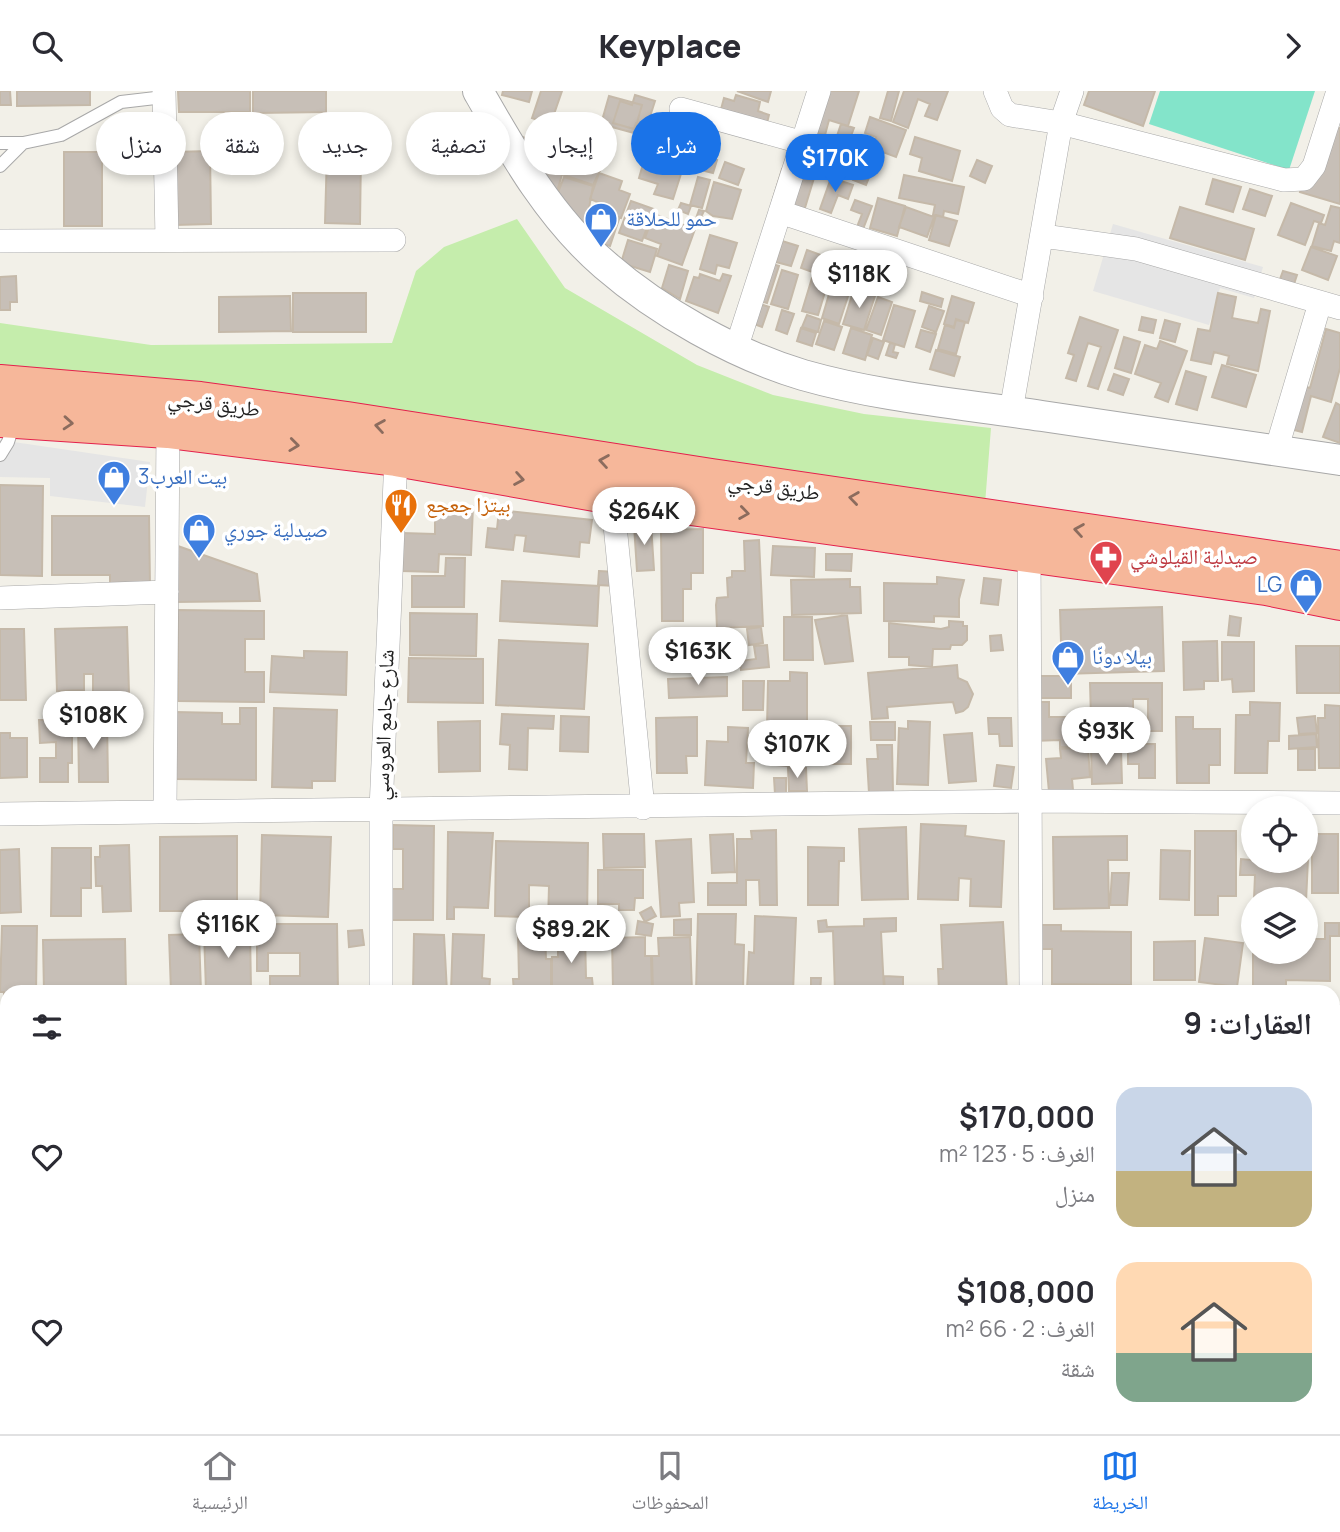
<!DOCTYPE html>
<html lang="ar">
<meta charset="utf-8">
<style>
body{margin:0;font-family:Manrope,"Noto Naskh Arabic",sans-serif;background:#f7f7f7;color:#2b2b33;direction:rtl;height:100vh;display:flex;flex-direction:column;font-size:26px;white-space:nowrap}
*{box-sizing:border-box;margin:0}
p{font-size:23px;color:#7c7c81}
.icon{flex:none;width:38px;height:38px;fill:none;stroke:currentColor;stroke-width:2;stroke-linecap:round;stroke-linejoin:round}
.map{position:relative;flex:1;overflow:hidden;direction:ltr}
.side{position:absolute;left:0px;top:894px;width:1340px;height:450px;display:flex;flex-direction:column;background:#fff;border-radius:21px 21px 0 0;box-shadow:0 4px 10px #0003;direction:rtl}
.side>*{flex:none}
.guide{position:absolute;left:21px;top:21px;width:700px;height:63px;direction:rtl;display:flex;gap:14px}
.tools{position:absolute;left:1241px;top:705px;display:grid;gap:14px}
.tools a{display:grid;place-items:center;width:77px;height:77px;border-radius:50%;background:#fff;box-shadow:0 4px 10px #0003;font-size:35px}
.price{position:absolute;translate:-50% -60px;padding:0 16px;border-radius:24px;background:#fff;color:#222;font-size:23px;line-height:46px;filter:drop-shadow(0 2px 4px #0008)}
.price::after{content:'';position:absolute;left:50%;top:42px;width:21px;height:16px;margin-left:-10px;background:inherit;clip-path:polygon(0 0,100% 0,50% 100%)}
.price.active{background:#1a73e8;color:#fff}
ul{padding:0;list-style:none}
li{display:flex;align-items:center;gap:21px;height:175px;padding:0 28px}
li span{display:grid;place-items:center;flex:none;width:196px;height:140px;border-radius:21px;color:#555}
li>.icon{margin-inline-start:auto}
span .icon{width:84px;height:84px;fill:#fffc;stroke-width:1}
li b{font-size:30px}
h2{display:flex;justify-content:space-between;align-items:center;height:84px;padding:0 28px;font-size:30px}
.pill{padding:0 24px;border-radius:32px;background:#fff;box-shadow:0 4px 10px #0003;font-size:24px;line-height:63px}
.pill.active{background:#1a73e8;color:#fff}
header{display:flex;justify-content:space-between;align-items:center;height:91px;padding:0 28px;background:#fff;font-size:32px;font-weight:800}
.tab-bar{display:flex;justify-content:space-around;align-items:center;height:98px;border-top:2px solid #e1e1e2;background:#fff;font-size:19px;color:#7c7c81}
.tab-bar a{display:grid;justify-items:center;gap:4px}
.tab-bar .active{color:#1a73e8}
.map>svg:first-child{display:block}
.grass{fill:#c5edac}
.pitch{fill:#83e4ca}
.parking{fill:#e5e5e5}
.building{fill:#c7bfb7;stroke:#c5b9a9;stroke-width:2}
.lines{fill:none;stroke-linecap:round;stroke-linejoin:round}
.service-casing{stroke:#a8a8a8;stroke-width:14}
.minor-casing{stroke:#a8a8a8;stroke-width:24}
.tertiary-casing{stroke:#a8a8a8;stroke-width:32}
.trunk-casing{stroke:#e4214c;stroke-width:40}
.service{stroke:#fff;stroke-width:12}
.minor{stroke:#fff;stroke-width:23}
.tertiary{stroke:#fff;stroke-width:30}
.trunk{stroke:#f6b79a;stroke-width:38}
.oneway{stroke:#8c6c5e}
.labels{text-anchor:middle;stroke-width:7;stroke-linejoin:round;paint-order:stroke}
.shop-label{font-size:21px;fill:#366cbe;stroke:#fff;text-anchor:start}
.street-label{font-size:21px;fill:#212121;stroke:#fff}
.food-label{font-size:21px;fill:#c56008;stroke:#fff;text-anchor:start}
.health-label{font-size:21px;fill:#be3a42;stroke:#fff;text-anchor:start}
</style>
<header><svg class="icon" aria-label="forward" viewBox="0 0 24 24"><path d="M9 5l7 7-7 7"/></svg>Keyplace<svg class="icon" aria-label="search" viewBox="0 0 24 24"><circle cx="10" cy="10" r="6"/><path d="M15 15l6 6"/></svg></header>
<div class="map">
<svg width="1340" height="1343" viewBox="0 0 1340 1343">
<rect width="100%" height="100%" fill="#f2f0e8"/>
<path class="grass" d="M517 128 565 197 697 274 773 304 864 323 991 337 985 413 0 280V232L151 254 392 252 416 180 444 156Z"/>
<path class="pitch" d="M1160 0H1315L1289 79 1149 33Z"/>
<path class="parking" d="M1113 133 1263 176 1254 207 1220 197 1209 234 1093 200Z
M0 349 150 371 145 416 50 405V387L0 386Z"/>
<path class="building" d="M0 0H10L11 14H0Z
M17 0H90V14L17 15Z
M178 0H250V21H179Z
M253 0H326V21L253 22Z
M503 0H532L529 11 502 4Z
M541 0H562L544 52 535 49 541 30 532 27Z
M737 0H771L768 11Z
M828 0H859L848 35 829 29 825 44 816 42Z
M888 0H899L891 30 880 27Z
M904 0H948L937 29 925 25 930 13 918 8 908 37 893 31Z
M1089 0H1155L1143 35 1084 14Z
M635 4 655 10 647 35 636 32 634 38 613 32 620 10 632 14Z
M736 4 760 11 758 20 769 24 766 36 720 22 724 7 734 10Z
M609 5 642 14 634 42 601 33Z
M870 26 906 39 896 66 872 57 876 46 865 42Z
M1321 31 1340 37V113L1300 101Z
M841 33 854 37 849 50 837 45Z
M513 43 538 51 535 60 510 53Z
M829 45 838 48 833 61 839 63 830 87 816 82Z
M915 46 960 60 952 90 919 80 922 67 910 63Z
M575 51 591 57 593 51 611 57 593 94 564 84Z
M648 56 686 67 673 108 654 103 658 93 639 87Z
M210 60 211 133 175 134 173 61Z
M64 61H102V135H64Z
M327 61 361 62 360 133 325 132Z
M542 61 566 70 556 104 535 77Z
M843 64 852 66 847 86 838 84Z
M705 66 717 69 713 82 701 79Z
M977 69 992 75 985 92 970 85Z
M725 71 744 78 738 94 719 87Z
M782 78 814 87 804 120 772 111Z
M857 78 870 84 866 94 853 89Z
M599 82 622 90 619 99 630 103 621 127 598 119 600 112 590 108Z
M904 84 964 96 958 123 944 120 943 126 933 124 935 114 899 107Z
M564 86 593 95 586 134 556 107Z
M698 86 710 89 702 117 690 114Z
M831 87 853 94 848 108 838 104 831 122 820 118Z
M1213 88 1241 96 1233 121 1206 113Z
M714 91 741 99 732 128 713 125 706 120Z
M1250 98 1272 105 1265 125 1243 118Z
M878 107 905 115 897 145 870 137Z
M855 109 872 115 863 138 857 136 862 123 851 119Z
M631 110 654 118 642 150 619 142Z
M681 112 691 115 688 123 678 119Z
M1291 112 1324 124 1321 132 1314 130 1305 154 1278 144Z
M1331 115 1340 117V152L1334 150 1331 160 1312 155 1319 132 1325 134Z
M906 116 934 126 927 146 899 136Z
M1180 116 1254 138 1245 169 1170 147Z
M699 119 704 120 701 126 705 127 702 136 694 133Z
M596 120 619 128 610 155 592 149 589 140Z
M654 123 695 138 682 174 657 165 661 153 645 147Z
M936 124 957 130 949 155 929 149Z
M710 144 737 152 729 177 717 174 715 183 700 178Z
M628 149 657 158 650 181 621 172Z
M782 150 798 155 791 175 776 171Z
M1311 156 1337 165 1328 189 1302 179Z
M807 159 821 164 815 182 801 177Z
M835 168 845 172 839 191 829 187Z
M766 171 779 175 767 212 755 208Z
M850 171 863 176 857 195 844 191Z
M669 174 688 180 680 208 662 197Z
M782 179 798 184 788 218 771 213Z
M1283 180 1297 184 1293 196 1279 191Z
M700 183 720 190 723 183 731 185 718 222 686 210 694 186 699 187Z
M868 184 884 189 879 203 864 198Z
M16 185 17 211H10V219H0V186Z
M812 187 828 191 818 224 802 220Z
M832 193 850 199 839 233 822 227Z
M854 198 875 205 864 239 843 233Z
M922 201 943 208 941 216 920 210Z
M293 202H366V241H293Z
M1218 202 1236 206 1232 227 1258 232 1261 218 1270 220 1258 280 1227 273 1229 265 1214 261 1211 273 1191 269 1198 238 1210 240Z
M290 205 291 240 219 241V206Z
M952 205 974 212 968 232 956 228 954 236 944 233Z
M878 206 892 211 881 244 866 239Z
M754 211 769 216 762 236 748 231Z
M894 214 915 220 904 256 883 249Z
M929 215 944 220 936 241 922 236Z
M782 219 794 223 787 243 776 239Z
M807 224 821 229 818 241 802 236Z
M1080 226 1118 239 1098 298 1088 295 1101 256 1088 252 1076 290 1066 287 1074 264 1068 262Z
M1142 226 1156 229 1153 242 1139 239Z
M956 229 965 231 956 263 938 258 945 234 954 237Z
M1165 229 1180 233 1175 251 1160 247Z
M824 230 842 236 834 259 816 253Z
M801 237 816 242 812 255 797 250Z
M851 237 872 244 865 269 843 262Z
M1326 238 1340 242V277L1331 311 1311 305 1302 341 1275 334 1294 293 1310 297Z
M921 239 936 243 930 261 916 256Z
M1124 246 1140 251 1131 282 1115 277Z
M873 247 884 251 878 268 867 264Z
M1160 250 1187 260 1168 311 1155 306 1161 292 1135 283 1145 254 1157 258Z
M890 252 895 253 893 261 898 262 896 267 886 264Z
M936 259 960 266 954 285 930 278Z
M1222 274 1256 284 1246 316 1212 306Z
M1186 280 1206 286 1197 319 1176 313Z
M1114 283 1129 288 1123 304 1108 299Z
M1336 312 1340 314V352L1323 346Z
M0 394 43 395 42 485 0 484Z
M435 414 473 415 471 464 439 463 438 481 402 480 403 442 435 443Z
M499 419 592 429 589 452 580 451 579 466 524 460 526 445 515 444 513 459 486 456 488 437 497 438Z
M52 425H149L150 495H110V484H52Z
M651 433 654 479 637 480 634 434Z
M703 438V482H691V498H683V530H662L661 439Z
M759 449 763 535 717 537 716 514 717 507 728 506 727 487 732 486V480H745L744 450Z
M175 454 257 483 260 510 175 511Z
M773 455 815 457 814 486 771 484Z
M826 463H852L851 480 826 479Z
M446 467H465L464 516H412V485H445Z
M599 480 616 481 615 495 598 494Z
M937 486 964 489 959 508V526L934 525V531L884 530V492L937 493Z
M984 487 1001 489 998 514 981 512Z
M850 488V496H860L861 522 792 524 791 489Z
M502 490 599 495 597 535 500 530Z
M1162 516 1164 580 1062 583 1060 519Z
M178 519 264 520V548H245V581H264V611L178 610Z
M410 522 477 523 476 565 410 564Z
M847 524 853 570 825 573 815 529Z
M1230 525 1241 527 1239 545 1228 544Z
M784 526H812L813 569H784Z
M949 530 963 531V535H967V549L962 554H951L950 558H933L932 576 909 574V566H889V532L941 538 949 536Z
M127 536 129 602 93 603V583H84V599L57 600 55 538Z
M761 536 763 552 749 554 747 538Z
M0 538H24L26 609H0Z
M674 543 722 544V577H662V562H674Z
M1001 544 1003 559 991 560 990 545Z
M499 549 588 553 584 618 496 614Z
M1217 550 1218 590H1204V598L1184 599 1183 551Z
M1222 551H1254V600L1233 601 1232 588 1222 589Z
M767 554 769 576 741 579 740 570 756 568 754 555Z
M1296 555H1340V602H1297Z
M304 560 347 561 346 604 270 601 272 565 304 567Z
M409 567 483 568V612L408 611Z
M957 574 958 587 967 591 973 603 968 616 963 620 956 622 953 611 938 612 887 616 888 627 872 628 868 582Z
M790 581 807 582V642L767 637 768 590H790Z
M1039 585H1071V607H1039Z
M727 586V605L669 607 668 588Z
M743 590H764L763 619H743Z
M1090 592H1162V640H1148V608H1133V626H1091Z
M1033 611H1049V626H1084V656H1060V649L1033 650Z
M1250 611 1280 612 1279 650H1268L1267 682H1235L1236 624H1250Z
M1325 614 1340 615V677H1319L1318 627H1325Z
M240 617H256V689L176 688V621L222 622V633H240Z
M274 617 337 619 335 690H312V697L272 696Z
M502 623 554 625 553 638 528 637 527 679 509 678 510 654 500 653Z
M561 625 589 626 588 661 560 660Z
M1315 625 1317 642 1299 643 1297 627Z
M697 626V665H686L687 682H657L656 627Z
M1176 626H1193V638H1220V674H1209V692H1177Z
M988 627H1011L1012 655H1000L999 643H989Z
M107 628 108 691H79L78 629Z
M39 629H68V639H72V672H68V691H40V667H56V651L40 652Z
M480 630V680L439 681 438 631Z
M908 630 930 631 928 694 897 693 899 637 908 638Z
M870 631H895V649H871Z
M809 635H851V673H809Z
M728 636 748 637 746 672H754L753 697 705 694 707 650 728 651Z
M0 642H10V647H27V686L0 687Z
M972 642 976 690 949 692 944 644Z
M780 643 802 645 799 676 777 674Z
M1316 643 1317 656 1289 658V645Z
M1128 653H1155V687H1139V673H1128Z
M877 654H892L893 701 869 702 867 668H878Z
M1088 656 1090 686 1072 688 1073 699 1049 701 1046 668 1061 667 1060 658Z
M1121 658 1122 692 1092 693 1091 659Z
M1298 658H1315V679H1298Z
M997 674 1014 676 1011 697 994 695Z
M788 677H806L807 700H789Z
M774 687H786V703H775Z
M921 733 966 735 965 745 1004 750 1001 816 970 815 971 788 959 787 958 809 918 808Z
M393 734 434 735 433 829H389V798H403V758H393Z
M906 736 908 808 862 809 859 738Z
M776 739 777 814H760L759 789H746V814H708V792H737V748H752L751 740Z
M1195 740H1236V805H1218V824H1195Z
M448 741 493 742 488 817 454 816V828H447Z
M603 743H644L645 776 604 777Z
M733 743 735 781 712 782 710 744Z
M1312 743H1338V802H1312Z
M262 744 331 746 328 826 260 824Z
M237 745V820H160V746Z
M1127 745V769H1108L1109 817 1054 818 1053 746Z
M1306 747H1309L1306 811V808H1254L1255 784H1240L1241 768 1251 769 1252 748 1253 770H1306Z
M691 748 694 811 679 812 680 825 661 826 656 750Z
M496 750 588 752 587 833 548 832 549 795 529 794V826L495 825Z
M129 754 131 820 103 821 102 795H96L95 766H100V755Z
M808 756 844 757V770H839L838 814H808Z
M52 757H91V797H81V825H51Z
M19 758 21 821 0 822V759Z
M1161 759 1190 760 1189 809 1160 808Z
M598 779H643V807H635L634 819H619V813H598Z
M1112 782H1129L1127 814H1110Z
M651 816 656 825 645 831 640 822Z
M698 823H736L735 853 744 854 743 901H696Z
M755 825 796 827 793 901H754V898H747L749 861 754 862Z
M896 827V840L881 841 884 899 835 901 833 840 819 841 818 830 826 829 827 836 864 835V828Z
M691 828V844H674V829Z
M638 830 653 833 651 845 636 843Z
M1003 831 1007 901H939L938 878H943L941 834Z
M1325 832H1339V845H1330V890L1286 889V901H1253V861H1306V848H1325Z
M257 833H337L338 901H270V885H300V862H268V880H257Z
M1037 834H1061V840L1131 841V894L1052 893V858H1036Z
M2 835H37L36 901H7V910H4V901H0Z
M250 839 251 899 206 900 204 840Z
M362 839 364 854 349 856 348 840Z
M558 842H585L586 887H592L593 897H589V901H552V866H558Z
M199 843 201 901H171L169 844Z
M414 843 444 844 447 901H413Z
M453 843 484 844 482 887 490 888 489 901 451 900Z
M518 843H545L546 868H551V901H514L513 888H519Z
M645 846V865H651L652 901H641V898H613L612 847Z
M690 846 692 901H653L652 865H659L658 847Z
M1205 847 1243 852 1237 896 1199 891Z
M125 848 126 901H44L43 849Z
M1195 850V889H1154V851Z
M884 885 903 886V901H885Z
M811 887H821L820 901H811Z
M1334 960H1338V1024H1334Z
M0 971H7V1041H0Z
M1334 1042H1340V1134L1334 1135Z
M0 1051H7V1125H2V1139Z
M3 1179H7V1210H3Z
M1334 1180H1340V1258L1334 1257Z
M0 1215H7V1263H0Z
M1334 1281H1340V1343H1280V1337H1334Z
M0 1318 7 1319V1336L0 1335Z
M85 1337H131V1343H85Z
M147 1337H178V1343H147Z
M203 1337H247V1343H203Z
M253 1337H338V1343H252Z
M402 1337H480V1343H401Z
M498 1337H579V1343H498Z
M586 1337H663L664 1343H586Z
M684 1337H756V1343H684Z
M791 1337H867L866 1343H791Z
M885 1337H972V1343H885Z
M986 1337H1017V1343H987Z
M1055 1337H1108V1343H1055Z
M1184 1337H1269V1343H1184Z"/>
<g class="lines">
<defs>
<path id="service" d="M0 52H23
M0 75 23 52 61 44 121 11 164 6
M0 364 8 351 14 332"/>
<path id="minor" d="M164 0 167 148
M995 0 1002 17 1010 24 1061 32 1284 89 1304 88 1314 75 1338 0
M681 18 804 52
M780 121 1032 205
M1043 145 1136 158 1340 217
M0 150 394 149
M736 258 819 0
M1011 320 1061 32 1072 0
M1276 360 1320 212
M612 404 643 717
M1029 453 1031 901
M0 507 167 501
M165 719 168 338
M0 723 1028 710 1340 712
M381 901V719L396 366
M1334 926 1340 925
M0 940H7
M1334 1155 1340 1154
M0 1173H7
M390 1337V1343
M1029 1337V1343"/>
<path id="tertiary" d="M478 0C514 63 550 127 605 174 658 220 735 264 803 284 880 306 963 313 1042 325 1141 340 1241 354 1340 369"/>
<path id="trunk" d="M0 293 200 310 347 330 711 387 1340 479
M0 327 168 338 396 366 612 404 1266 495 1340 510"/>
</defs>
<use href="#service" class="service-casing"/>
<use href="#minor" class="minor-casing"/>
<use href="#tertiary" class="tertiary-casing"/>
<use href="#trunk" class="trunk-casing"/>
<use href="#service" class="service"/>
<use href="#minor" class="minor"/>
<use href="#tertiary" class="tertiary"/>
<use href="#trunk" class="trunk"/>
</g>
<defs><path id="oneway-chevron" d="M-2-3.5L2.5 0L-2 3.5" fill="none" stroke-width="1.6" stroke-linecap="round" stroke-linejoin="round" transform="scale(1.75)"/></defs>
<g class="oneway">
<use href="#oneway-chevron" transform="translate(68 332) rotate(4)"/>
<use href="#oneway-chevron" transform="translate(380 335) rotate(-171)"/>
<use href="#oneway-chevron" transform="translate(294 354) rotate(7)"/>
<use href="#oneway-chevron" transform="translate(604 370) rotate(-171)"/>
<use href="#oneway-chevron" transform="translate(519 388) rotate(10)"/>
<use href="#oneway-chevron" transform="translate(854 407) rotate(-172)"/>
<use href="#oneway-chevron" transform="translate(744 422) rotate(8)"/>
<use href="#oneway-chevron" transform="translate(1079 439) rotate(-171)"/>
</g>
<defs>
<symbol id="shop-pin" viewBox="-11 -11 22 30"><path d="M0 17L-7.5 6A9.5 9.5 0 1 1 7.5 6Z" fill="#3f7fe0" stroke="#fff"/><path d="M-5-2.5h2.3a2.7 3.5 0 0 1 5.4 0H5L5.5 6h-11ZM-1.5-2.5h3a1.5 2.3 0 0 0-3 0Z" fill="#fff"/></symbol>
<symbol id="restaurant-pin" viewBox="-11 -11 22 30"><path d="M0 17L-7.5 6A9.5 9.5 0 1 1 7.5 6Z" fill="#e8710a" stroke="#fff"/><path d="M-5-6h1v4h1v-4h1v4h1v-4h1v5L-1.5 .5V6h-2V.5L-5-1ZM5-6V6H3V1.5H1.5Q1.5-4 5-6Z" fill="#fff"/></symbol>
<symbol id="pharmacy-pin" viewBox="-11 -11 22 30"><path d="M0 17L-7.5 6A9.5 9.5 0 1 1 7.5 6Z" fill="#e0444e" stroke="#fff"/><path d="M-2-6h4v4h4v4h-4v4h-4v-4h-4v-4h4Z" fill="#fff"/></symbol>
</defs>
<g fill-rule="evenodd">
<use href="#shop-pin" x="582" y="109" width="38" height="52"/>
<use href="#shop-pin" x="95" y="367" width="38" height="52"/>
<use href="#restaurant-pin" x="382" y="395" width="38" height="52"/>
<use href="#shop-pin" x="180" y="420" width="38" height="52"/>
<use href="#pharmacy-pin" x="1087" y="447" width="38" height="52"/>
<use href="#shop-pin" x="1287" y="475" width="38" height="52"/>
<use href="#shop-pin" x="1049" y="547" width="38" height="52"/>
</g>
<g class="labels">
<g class="shop-label">
<text x="626" y="135">حمو للحلاقة</text>
<text x="138" y="393">بيت العرب3</text>
<text x="224" y="446">صيدلية جوري</text>
<text x="1282" y="501" text-anchor="end">LG</text>
<text x="1092" y="573">بيلا دونّا</text>
</g>
<g class="street-label">
<text transform="translate(214 313) rotate(7)" y="7">طريق قرجي</text>
<text transform="translate(774 396) rotate(8)" y="7">طريق قرجي</text>
<text transform="translate(384 634) rotate(-88)" y="7">شارع جامع العروسي</text>
</g>
<g class="food-label">
<text x="426" y="421">بيتزا جعجع</text>
</g>
<g class="health-label">
<text x="1130" y="473">صيدلية القيلوشي</text>
</g>
</g>
</svg>
<div class="tools">
<a><svg class="icon" aria-label="locate" viewBox="0 0 24 24"><circle cx="12" cy="12" r="6"/><path d="M12 2v4M12 18v4M2 12h4M18 12h4"/></svg></a>
<a><svg class="icon" aria-label="layers" viewBox="0 0 24 24"><path d="M12 4l9 5-9 5-9-5zM3 14l9 5 9-5"/></svg></a>
</div>
<b class="price active" style="left:835px;top:103px">$170K</b>
<b class="price" style="left:859px;top:219px">$118K</b>
<b class="price" style="left:644px;top:456px">$264K</b>
<b class="price" style="left:698px;top:596px">$163K</b>
<b class="price" style="left:93px;top:660px">$108K</b>
<b class="price" style="left:1106px;top:676px">$93K</b>
<b class="price" style="left:797px;top:689px">$107K</b>
<b class="price" style="left:228px;top:869px">$116K</b>
<b class="price" style="left:571px;top:874px">$89.2K</b>
<div class="guide">
<a class="pill active">شراء</a>
<a class="pill">إيجار</a>
<a class="pill">تصفية</a>
<a class="pill">جديد</a>
<a class="pill">شقة</a>
<a class="pill">منزل</a>
</div>
<section class="side">
<h2>العقارات: 9<svg class="icon" aria-label="filters" viewBox="0 0 24 24"><path d="M4 7h16M4 17h16"/><circle cx="9" cy="7" r="2"/><circle cx="15" cy="17" r="2"/></svg></h2>
<ul>
<li><span style="background:linear-gradient(#c9d6e8 60%,#c2b280 0)"><svg class="icon" aria-label="home" viewBox="0 0 24 24"><path d="M3 11l9-7 9 7M6 9v11h12V9"/></svg></span><div><b>$170,000</b><p>الغرف: 5 · 123 m²</p><p>منزل</p></div><svg class="icon" aria-label="heart" viewBox="0 0 24 24"><path d="M12 20l-8-8c-3-5 5-10 8-4 3-6 11-1 8 4z"/></svg></li>
<li><span style="background:linear-gradient(#ffd9b3 65%,#7fa58c 0)"><svg class="icon" aria-label="home" viewBox="0 0 24 24"><path d="M3 11l9-7 9 7M6 9v11h12V9"/></svg></span><div><b>$108,000</b><p>الغرف: 2 · 66 m²</p><p>شقة</p></div><svg class="icon" aria-label="heart" viewBox="0 0 24 24"><path d="M12 20l-8-8c-3-5 5-10 8-4 3-6 11-1 8 4z"/></svg></li>
</ul>
</section>
</div>
<nav class="tab-bar">
<a class="active"><svg class="icon" aria-label="map" viewBox="0 0 24 24"><path d="M3 6l6-2 6 2 6-2v14l-6 2-6-2-6 2zM9 4v14M15 6v14"/></svg>الخريطة</a>
<a><svg class="icon" aria-label="saved" viewBox="0 0 24 24"><path d="M7 4h10v16l-5-4-5 4z"/></svg>المحفوظات</a>
<a><svg class="icon" aria-label="home" viewBox="0 0 24 24"><path d="M3 11l9-7 9 7M6 9v11h12V9"/></svg>الرئيسية</a>
</nav>
